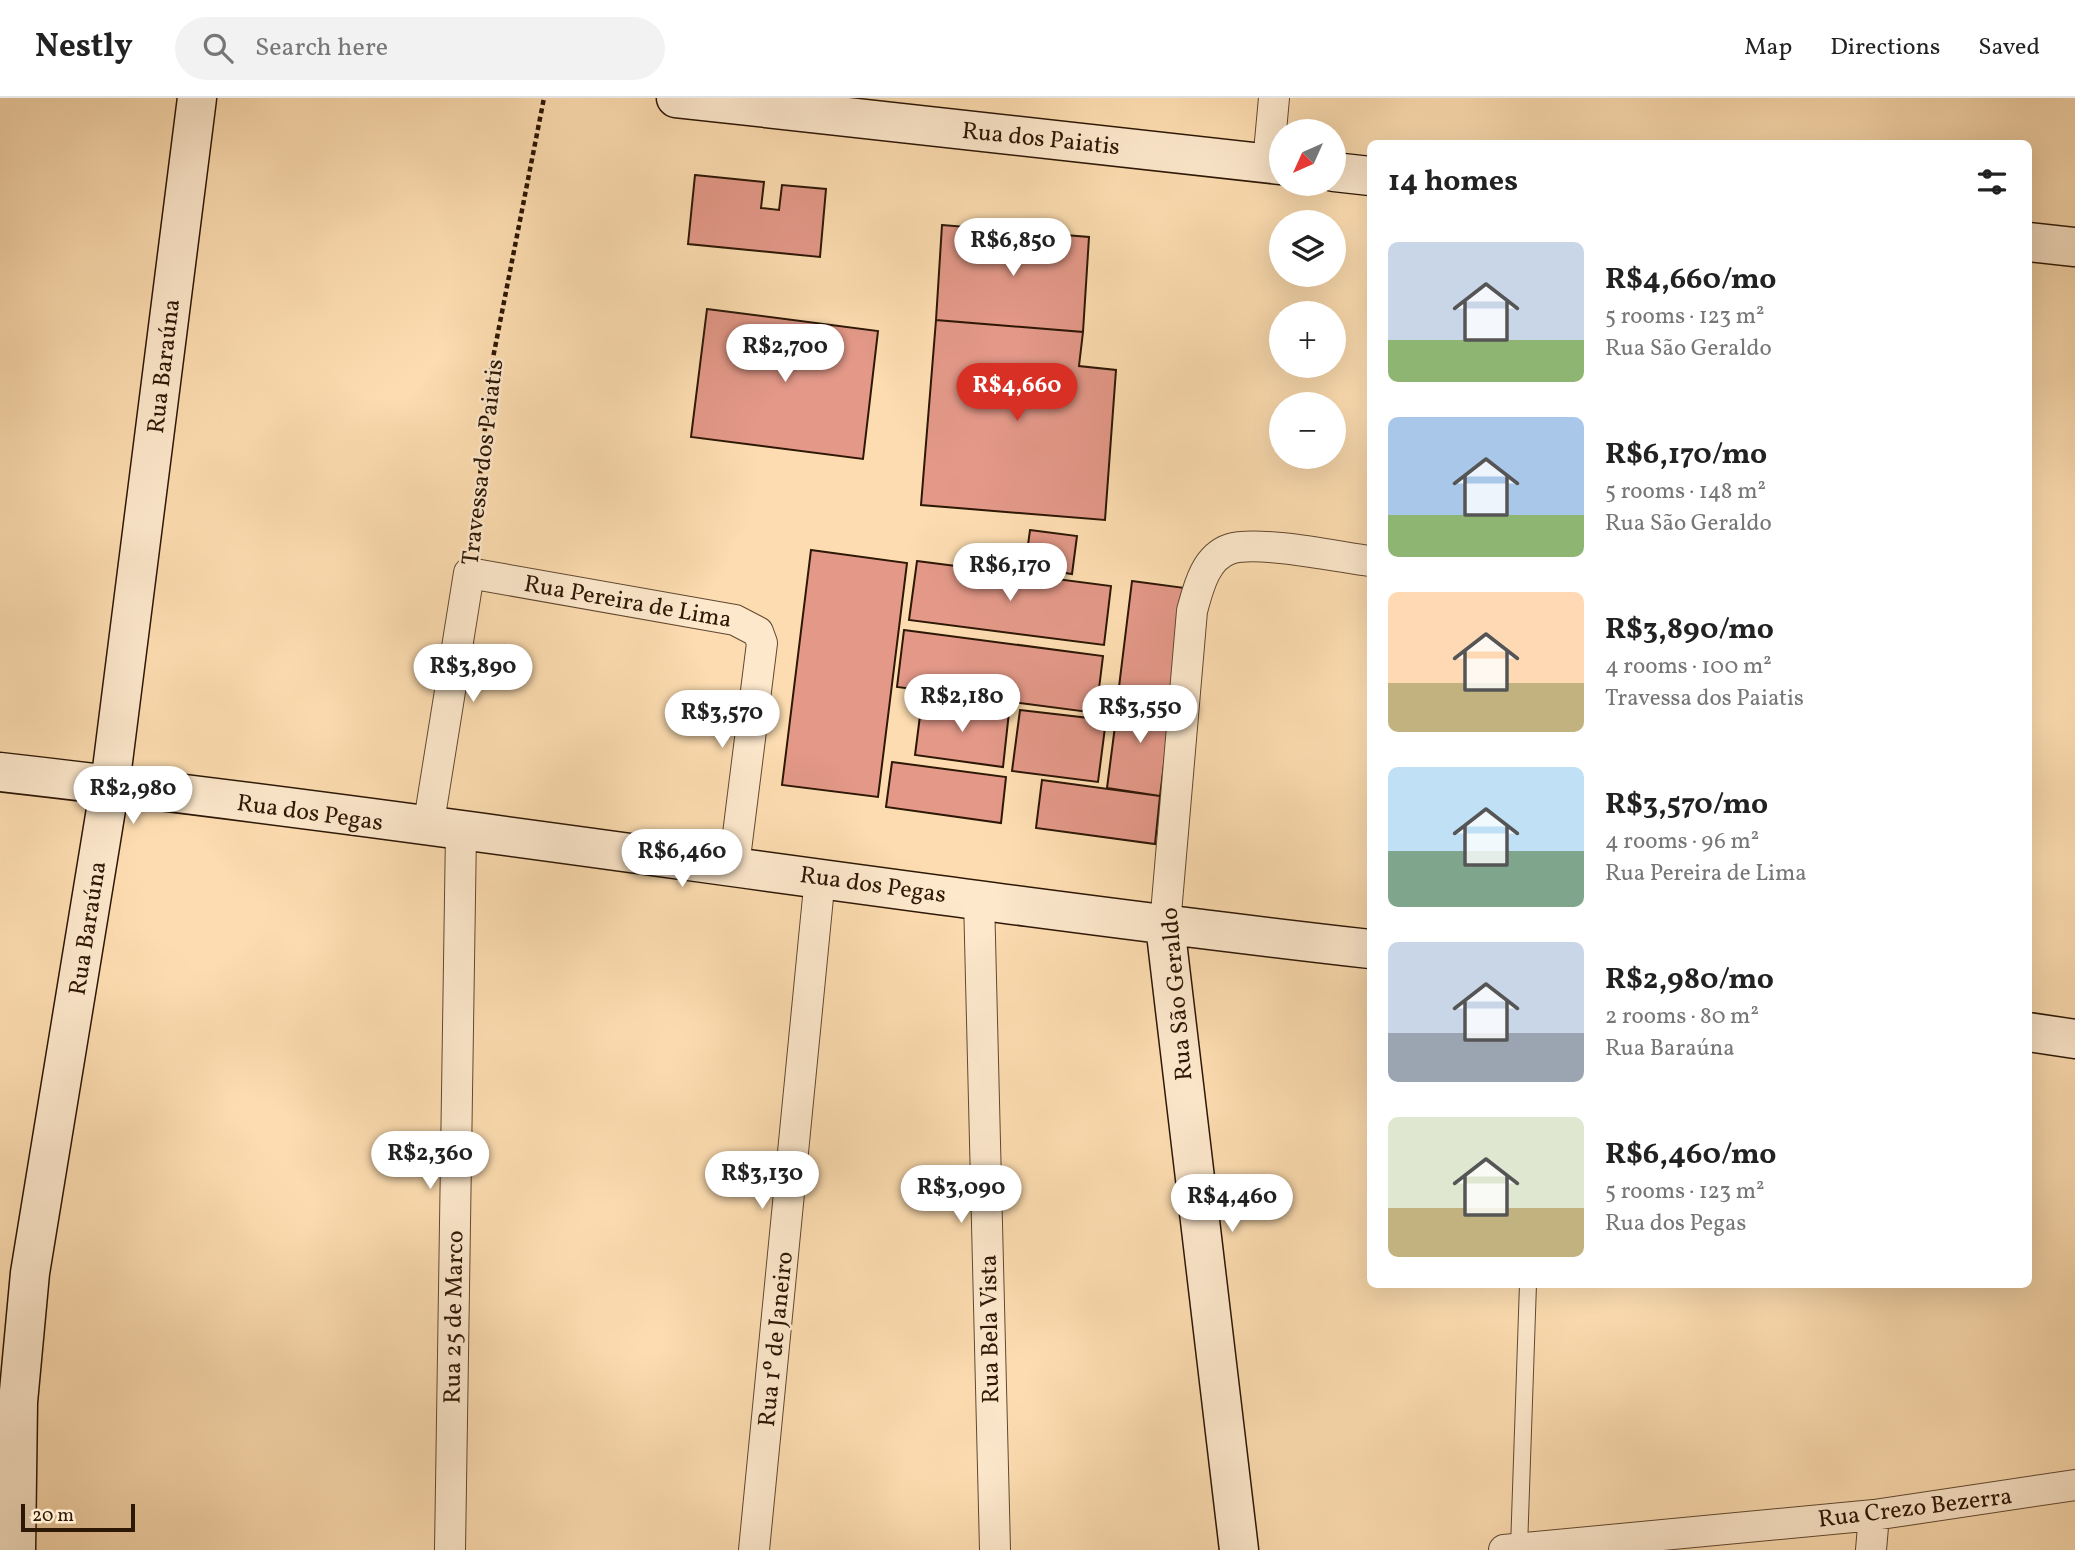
<!DOCTYPE html>
<meta charset="utf-8">
<style>
body{margin:0;font-family:Vollkorn,serif;background:#f2f2f2;color:#222;height:100vh;display:flex;flex-direction:column;font-size:26px;white-space:nowrap}
*{box-sizing:border-box;margin:0}
p{font-size:23px;color:#767676}
.icon{flex:none;width:38px;height:38px;fill:none;stroke:currentColor;stroke-width:2;stroke-linecap:round;stroke-linejoin:round}
.map{position:relative;flex:1;overflow:hidden}
.panel{position:absolute;left:1367px;top:42px;width:665px;height:1148px;display:flex;flex-direction:column;background:#fff;border-radius:10px;box-shadow:0 7px 28px #0002}
.panel>*{flex:none}
.needle{width:46px;rotate:225deg}
.buttons{position:absolute;left:1269px;top:21px;display:grid;gap:14px}
.buttons a{display:grid;place-items:center;width:77px;height:77px;border-radius:50%;background:#fff;box-shadow:0 7px 28px #0002;font-size:35px}
.scale{position:absolute;left:21px;bottom:18px;width:114px;box-sizing:border-box;padding-left:7px;border:4px solid #2d1705;border-top:0;font-size:19px;line-height:24px;white-space:nowrap;color:#2d1705;-webkit-text-stroke:5px #fde8cc;paint-order:stroke}
.price{position:absolute;translate:-50% -60px;padding:0 16px;border-radius:24px;background:#fff;color:#222;font-size:23px;line-height:46px;filter:drop-shadow(0 2px 4px #0008)}
.price::after{content:'';position:absolute;left:50%;top:42px;width:21px;height:16px;margin-left:-10px;background:inherit;clip-path:polygon(0 0,100% 0,50% 100%)}
.price.selected{background:#d93025;color:#fff}
ul{padding:0;list-style:none}
li{display:flex;align-items:center;gap:21px;height:175px;padding:0 21px}
li span{display:grid;place-items:center;flex:none;width:196px;height:140px;border-radius:10px;color:#555}
li>.icon{margin-inline-start:auto}
span .icon{width:84px;height:84px;fill:#fffc;stroke-width:1}
li b{font-size:30px}
h2{display:flex;justify-content:space-between;align-items:center;height:84px;padding:0 21px;font-size:30px}
header{display:flex;align-items:center;gap:42px;box-sizing:border-box;height:98px;padding:0 35px;background:#fff;border-bottom:2px solid #e0e0e0}
header strong{font-size:33px}
nav{display:flex;gap:38px;margin-inline-start:auto;font-size:24px}
.search{width:490px;height:63px;background:#f2f2f2;display:flex;align-items:center;gap:18px;box-sizing:border-box;padding:0 24px;border-radius:38px;color:#767676;font-size:26px}
.map>svg:first-child{display:block}
.building{fill:#e39888;stroke:#2d1705;stroke-width:2}
.lines{fill:none;stroke-linecap:round;stroke-linejoin:round}
.lane-casing{stroke:#614830;stroke-width:18}
.street-casing{stroke:#614830;stroke-width:32}
.secondary-casing{stroke:#2d1705;stroke-width:41}
.path{stroke:#2d1705;stroke-width:4.5;stroke-dasharray:5 3.5;stroke-linecap:butt}
.lane{stroke:#fde8cc;stroke-width:16}
.street{stroke:#fde8cc;stroke-width:30}
.secondary{stroke:#fde8cc;stroke-width:38}
.labels{text-anchor:middle;stroke-width:5;stroke-linejoin:round;paint-order:stroke}
.street-label{font-size:24px;fill:#2d1705;stroke:#fde8cc}
</style>
<header>
<strong>Nestly</strong>
<div class="search"><svg class="icon" aria-label="search" viewBox="0 0 24 24"><circle cx="10" cy="10" r="6"/><path d="M15 15l6 6"/></svg>Search here</div>
<nav><a>Map</a><a>Directions</a><a>Saved</a></nav>
</header>
<div class="map">
<svg width="2075" height="1452" viewBox="0 0 2075 1452">
<rect width="100%" height="100%" fill="#fcdcb0"/>
<filter id="stains"><feTurbulence type="fractalNoise" baseFrequency=".00286" numOctaves="4"/><feColorMatrix values="0 0 0 0 .2 0 0 0 0 .09 0 0 0 0 .02 0 0 0 .5 -.17"/></filter>
<radialGradient id="worn" r=".72"><stop offset=".6" stop-color="#630" stop-opacity="0"/><stop offset="1" stop-color="#630" stop-opacity=".3"/></radialGradient>
<path class="building" d="M695 77 764 84 761 110 779 112 782 87 826 91 820 159 688 146Z
M942 127 1089 139 1083 234 936 222Z
M707 211 878 233 863 361 691 339Z
M936 222 1083 234 1079 268 1116 272 1105 422 921 407Z
M1030 432 1077 438 1072 476 1025 469Z
M811 452 907 465 878 699 782 687Z
M917 463 1111 488 1104 547 909 522Z
M1132 483 1185 490 1171 596 1119 589Z
M904 532 1103 558 1096 615 897 589Z
M1119 597 1172 604 1160 698 1107 690Z
M922 602 1009 614 1003 669 915 657Z
M1020 612 1106 622 1098 684 1012 673Z
M892 664 1006 679 1001 725 886 709Z
M1042 682 1160 698 1155 746 1036 730Z"/>
<g class="lines">
<defs>
<path id="lane" d="M1519 1450 1528 1186"/>
<path id="street" d="M1268 65 1274 0
M428 730 469 475 735 522 758 534 762 545 734 768
M979 800 995 1452
M1165 827 1192 513C1198 491 1205 459 1230 451 1257 442 1339 459 1370 463
M450 1452 461 734
M754 1452 820 779
M1504 1452 1874 1417 2075 1387
M1871 1452 1874 1417"/>
<path id="secondary" d="M676 0 1281 67
M1334 74 1370 78
M2028 144 2075 149
M0 674C458 726 913 799 1370 851
M1165 827 1239 1452
M2028 934 2075 941
M16 1452 18 1304 30 1175 110 687 197 0"/>
</defs>
<use href="#lane" class="lane-casing"/>
<use href="#street" class="street-casing"/>
<use href="#secondary" class="secondary-casing"/>
<path class="path" d="M473 443 492 265 544 0"/>
<use href="#lane" class="lane"/>
<use href="#street" class="street"/>
<use href="#secondary" class="secondary"/>
</g>
<g class="labels">
<g class="street-label">
<text transform="translate(1041 40) rotate(6)" y="8">Rua dos Paiatis</text>
<text transform="translate(163 268) rotate(-83)" y="8">Rua Baraúna</text>
<text transform="translate(482 364) rotate(-83)" y="8">Travessa dos Paiatis</text>
<text transform="translate(628 503) rotate(10)" y="8">Rua Pereira de Lima</text>
<text transform="translate(310 714) rotate(8)" y="8">Rua dos Pegas</text>
<text transform="translate(873 786) rotate(8)" y="8">Rua dos Pegas</text>
<text transform="translate(87 830) rotate(-81)" y="8">Rua Baraúna</text>
<text transform="translate(1176 896) rotate(-95)" y="8">Rua São Geraldo</text>
<text transform="translate(453 1219) rotate(-89)" y="8">Rua 25 de Marco</text>
<text transform="translate(989 1231) rotate(-91)" y="8">Rua Bela Vista</text>
<text transform="translate(775 1241) rotate(-84)" y="8">Rua 1º de Janeiro</text>
<text transform="translate(1915 1409) rotate(-7)" y="8">Rua Crezo Bezerra</text>
</g>
</g>
<rect width="100%" height="100%" filter="url(#stains)"/>
<rect width="100%" height="100%" fill="url(#worn)"/>
</svg>
<div class="buttons">
<a><svg class="needle" viewBox="-14 -14 28 28"><path d="M0-13l5 13h-10z" fill="#e53935"/><path d="M0 13l5-13h-10z" fill="#767676"/></svg></a>
<a><svg class="icon" aria-label="layers" viewBox="0 0 24 24"><path d="M12 4l9 5-9 5-9-5zM3 14l9 5 9-5"/></svg></a>
<a>+</a>
<a>−</a>
</div>
<div class="scale">20 m</div>
<b class="price" style="left:1013px;top:180px">R$6,850</b>
<b class="price" style="left:785px;top:286px">R$2,700</b>
<b class="price selected" style="left:1017px;top:325px">R$4,660</b>
<b class="price" style="left:1010px;top:505px">R$6,170</b>
<b class="price" style="left:473px;top:606px">R$3,890</b>
<b class="price" style="left:962px;top:636px">R$2,180</b>
<b class="price" style="left:1140px;top:647px">R$3,550</b>
<b class="price" style="left:722px;top:652px">R$3,570</b>
<b class="price" style="left:133px;top:728px">R$2,980</b>
<b class="price" style="left:682px;top:791px">R$6,460</b>
<b class="price" style="left:430px;top:1093px">R$2,360</b>
<b class="price" style="left:762px;top:1113px">R$3,130</b>
<b class="price" style="left:961px;top:1127px">R$3,090</b>
<b class="price" style="left:1232px;top:1136px">R$4,460</b>
<section class="panel">
<h2>14 homes<svg class="icon" aria-label="filters" viewBox="0 0 24 24"><path d="M4 7h16M4 17h16"/><circle cx="9" cy="7" r="2"/><circle cx="15" cy="17" r="2"/></svg></h2>
<ul>
<li><span style="background:linear-gradient(#c9d6e8 70%,#8fb573 0)"><svg class="icon" aria-label="home" viewBox="0 0 24 24"><path d="M3 11l9-7 9 7M6 9v11h12V9"/></svg></span><div><b>R$4,660/mo</b><p>5 rooms · 123 m²</p><p>Rua São Geraldo</p></div></li>
<li><span style="background:linear-gradient(#a9c7e8 70%,#8fb573 0)"><svg class="icon" aria-label="home" viewBox="0 0 24 24"><path d="M3 11l9-7 9 7M6 9v11h12V9"/></svg></span><div><b>R$6,170/mo</b><p>5 rooms · 148 m²</p><p>Rua São Geraldo</p></div></li>
<li><span style="background:linear-gradient(#ffd9b3 65%,#c2b280 0)"><svg class="icon" aria-label="home" viewBox="0 0 24 24"><path d="M3 11l9-7 9 7M6 9v11h12V9"/></svg></span><div><b>R$3,890/mo</b><p>4 rooms · 100 m²</p><p>Travessa dos Paiatis</p></div></li>
<li><span style="background:linear-gradient(#bfe0f5 60%,#7fa58c 0)"><svg class="icon" aria-label="home" viewBox="0 0 24 24"><path d="M3 11l9-7 9 7M6 9v11h12V9"/></svg></span><div><b>R$3,570/mo</b><p>4 rooms · 96 m²</p><p>Rua Pereira de Lima</p></div></li>
<li><span style="background:linear-gradient(#c9d6e8 65%,#9aa5b1 0)"><svg class="icon" aria-label="home" viewBox="0 0 24 24"><path d="M3 11l9-7 9 7M6 9v11h12V9"/></svg></span><div><b>R$2,980/mo</b><p>2 rooms · 80 m²</p><p>Rua Baraúna</p></div></li>
<li><span style="background:linear-gradient(#dfe7d0 65%,#c2b280 0)"><svg class="icon" aria-label="home" viewBox="0 0 24 24"><path d="M3 11l9-7 9 7M6 9v11h12V9"/></svg></span><div><b>R$6,460/mo</b><p>5 rooms · 123 m²</p><p>Rua dos Pegas</p></div></li>
</ul>
</section>
</div>
